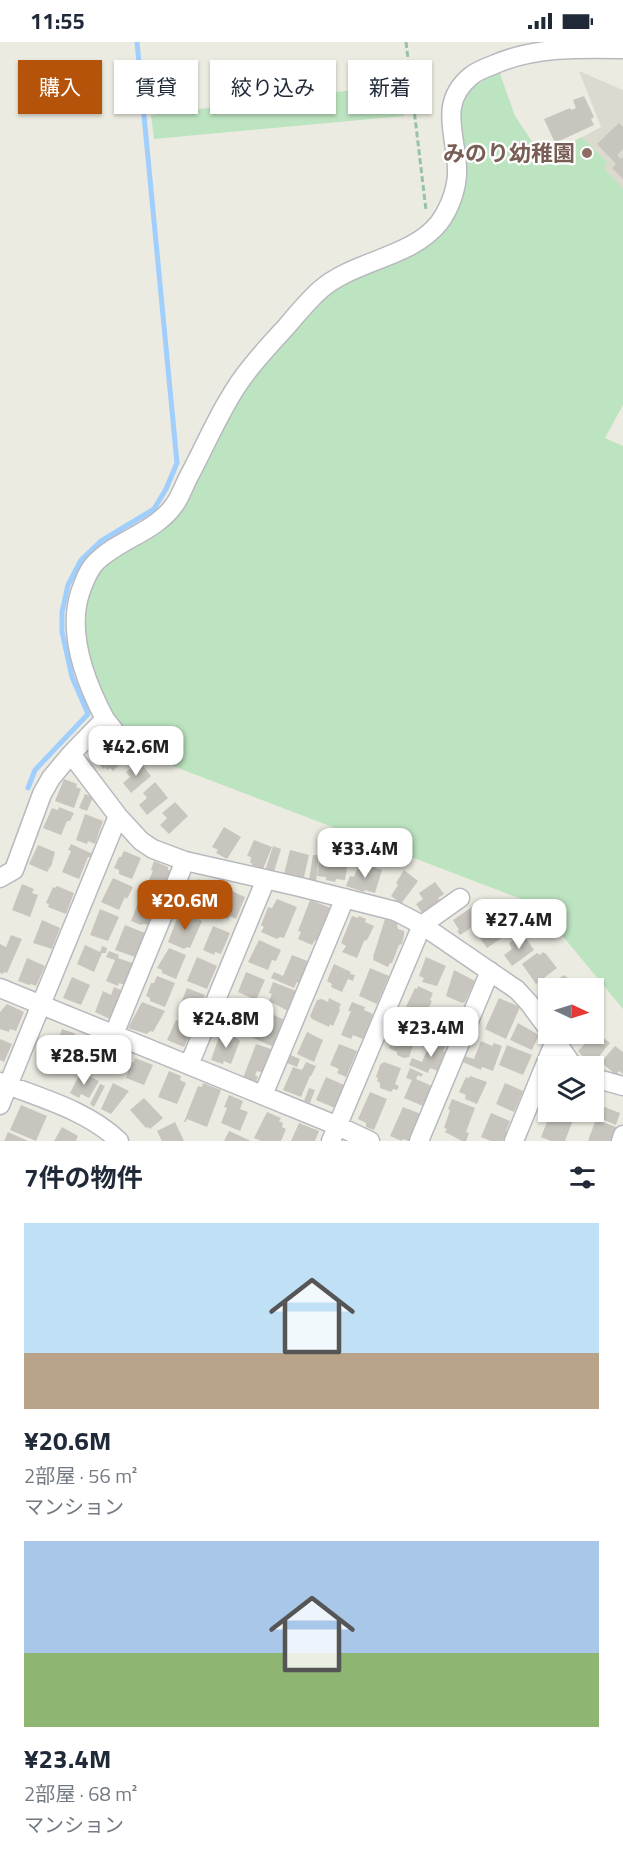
<!DOCTYPE html>
<html lang="ja">
<meta charset="utf-8">
<style>
body{margin:0;font-family:"Titillium Web","Noto Sans JP",sans-serif;background:#f6f6f7;color:#1f2937;height:100vh;display:flex;flex-direction:column;font-size:22px;white-space:nowrap}
*{box-sizing:border-box;margin:0}
p{font-size:20px;color:#747a83}
.icon{flex:none;width:33px;height:33px;fill:none;stroke:currentColor;stroke-width:2;stroke-linecap:round;stroke-linejoin:round}
.map{position:relative;height:1099px;overflow:hidden}
.details{display:flex;flex-direction:column;background:#fff;flex:1}
.details>*{flex:none}
.guide{position:absolute;left:18px;top:18px;width:588px;height:54px;display:flex;gap:12px}
.needle{width:39px;rotate:94deg}
.fabs{position:absolute;left:538px;top:936px;display:grid;gap:12px}
.fabs a{display:grid;place-items:center;width:66px;height:66px;border-radius:0px;background:#fff;box-shadow:0 2px 4px #0004;font-size:30px}
.price{position:absolute;translate:-50% -51px;padding:0 14px;border-radius:12px;background:#fff;color:#222;font-size:20px;line-height:39px;filter:drop-shadow(0 2px 3px #0008)}
.price::after{content:'';position:absolute;left:50%;top:36px;width:18px;height:14px;margin-left:-9px;background:inherit;clip-path:polygon(0 0,100% 0,50% 100%)}
.price.selected{background:#b45309;color:#fff}
ul{padding:0;list-style:none}
li{display:grid;align-content:center;gap:12px;height:318px;padding:0 24px}
li span{display:grid;place-items:center;height:186px;border-radius:0px;color:#555}
li>.icon{margin-inline-start:auto}
span .icon{width:108px;height:108px;fill:#fffc;stroke-width:1}
li b{font-size:26px}
h2{display:flex;justify-content:space-between;align-items:center;height:72px;padding:0 24px;font-size:26px}
.chip{padding:0 21px;border-radius:0px;background:#fff;box-shadow:0 2px 4px #0004;font-size:21px;line-height:54px}
.chip.selected{background:#b45309;color:#fff}
.status{display:flex;justify-content:space-between;align-items:center;height:42px;padding:0 30px;background:#fff;direction:ltr}
.status svg{height:16px;fill:currentColor}
.map>svg:first-child{display:block}
.education{fill:#dcdacf}
.green{fill:#bde4c0}
.lines{fill:none;stroke-linecap:round;stroke-linejoin:round}
.stream{stroke:#a0cefd;stroke-width:5}
.building{fill:#c8c5be}
.minor-casing{stroke:#b7b9be;stroke-width:21}
.path{stroke:#96c3a5;stroke-width:3;stroke-dasharray:6 3;stroke-linecap:butt}
.minor{stroke:#fff;stroke-width:18}
.education-dot{fill:#8d6e63;stroke:#fff;stroke-width:2}
.labels{text-anchor:middle;stroke-width:4.5;stroke-linejoin:round;paint-order:stroke}
.education-label{font-size:22px;font-weight:bold;fill:#785e54;stroke:#fff;text-anchor:end}
</style>
<div class="status"><b>11:55</b><svg viewBox="0 0 49 12"><path d="M0 12V9h3v3zM5 12V6h3v6zM10 12V3h3v9zM15 12V0h3v12zM26 1h20v11H26zM47 4h2v5h-2z"/></svg></div>
<div class="map">
<svg width="623" height="1099" viewBox="0 0 623 1099">
<rect width="100%" height="100%" fill="#ecebe1"/>
<path class="education" d="M579 29 623 48V196L543 116 601 85Z"/>
<path class="green" d="M499 29 515 74 543 116 582 95 607 120 604 126 623 147V363L605 396 623 404V967L537 863 144 713 111 670 94 632 83 583 86 559 96 533 106 522 175 475 236 359 267 318 320 260 353 235 378 228 430 200 465 121 460 85 461 67 470 47Z
M402 42 404 74 154 97 151 73Z"/>
<g class="lines">
<path class="stream" d="M28 746 35 728 88 672 72 635 62 590V570L68 543 81 518 101 499 154 467 166 447 177 421 137 0"/>
</g>
<path class="building" d="M584 54 594 75 591 77 594 83 555 101 544 77 570 66 571 68 576 66 573 58Z
M619 81 623 85V107L617 113 621 117 623 115V137L612 126 616 122 597 102Z
M111 694 120 704 115 708 123 719 113 729 110 726 107 728 105 725 103 727 95 716 96 714 94 711 108 700 106 698Z
M139 719 151 734 131 751 123 741 130 735 126 730Z
M64 737 77 742 76 745 81 747 74 766 55 759Z
M155 740 168 756 147 773 139 763 147 756 143 751Z
M85 752 93 755 87 769 79 766Z
M175 760 188 774 169 792 160 783 167 776 162 771Z
M59 765 74 771 70 779H67L61 793 43 786 52 766 58 768Z
M85 772 103 779 95 802 88 799 87 802 76 798Z
M224 785 241 795 227 817 216 811 218 808 212 805Z
M254 798 272 805 263 827 252 823V821H250L251 815 247 814Z
M71 802 93 812 91 815H88L79 837 62 830 71 809 68 808Z
M38 803 55 810 51 825H50L47 830 29 822Z
M273 804 281 807 274 830 265 829Z
M290 808 309 813 304 835 284 832Z
M124 809 141 816 132 837 119 832V828L114 826 119 815H121Z
M313 813H319L316 840 309 838Z
M320 813 348 818 345 838 336 837 335 840 326 838V835L317 834Z
M154 819 168 825V828L173 830 163 854 156 852 155 853 144 848 153 829 151 828Z
M365 822 382 828 375 851 365 848 364 850 346 844 350 834 354 835 357 827 363 829Z
M404 828 418 839 401 862 391 854 398 843 396 841Z
M113 836 133 845 127 857 125 855 119 868 101 860Z
M198 837 215 844 204 871 193 866V864L185 860 195 838 197 839Z
M435 840 444 852 438 856 441 859 423 872 416 862 423 857 419 851Z
M22 842 34 847 32 851 38 853 30 875 12 868Z
M57 844 74 851 66 872 48 865 49 862 46 861 53 845 55 846Z
M227 847 245 855 236 877 230 874 228 877 217 873Z
M141 854 157 862 149 883 143 882 141 883 131 879Z
M277 857 297 865 284 896 280 895 277 897 261 890 264 885 261 883 268 865 272 866Z
M310 858 331 866 319 900 315 898 312 903 298 897 301 890 298 889Z
M478 861 488 875 460 893 457 889 459 888 453 878Z
M100 867 119 875 108 899 90 893Z
M180 869 202 879 190 906 187 905 184 907 168 900Z
M352 874 358 876 359 874 366 877 365 880 374 884 367 898 364 899 357 916 342 910 346 904 341 901Z
M498 875 509 891 487 906 480 896 488 891 483 885Z
M385 877 397 881 398 887 404 889V893L402 902 399 903 392 921H390L388 925 373 918 374 915H373Z
M42 878 60 886 52 907 33 901Z
M125 883 145 891 135 915 115 908Z
M213 884 230 891 221 912 215 910 214 913 203 908Z
M523 892 534 908 512 924 504 913 512 907 509 901Z
M11 893 22 897 7 931 4 930 3 932 0 931V902L6 905Z
M259 898 281 908 276 919 272 918 268 928 248 920Z
M85 903 100 910 102 904 107 906 106 911H102L94 930 77 922Z
M169 906 186 913 176 937 162 931V928L157 926Z
M109 909 119 913 118 916 135 922 128 944 119 941 118 944 106 939 115 918 106 915Z
M543 910 546 912 557 926 536 942 522 922 537 911 540 913Z
M292 913 310 920 301 941 297 940 294 946 271 936 274 930 283 934Z
M197 915 217 924 207 947 187 939Z
M426 915 446 924 437 944 422 940 424 936 419 934Z
M27 916 45 924 36 944 31 942 29 943 18 939Z
M334 922 351 930 350 932 355 933 353 939 348 937 342 950 331 945 332 942 327 939Z
M370 926 389 934 377 962 359 954Z
M454 928 475 939 465 960 462 961 446 954Z
M246 930 265 938 256 958 238 950Z
M564 933 570 938 569 940 573 946H553L550 943Z
M157 934 175 941 165 965 150 959V956L146 954 151 941H154Z
M72 935 90 943 81 963 63 956Z
M273 940 299 950 290 970 269 959 272 952 269 951Z
M418 944 433 951 430 958 432 959 422 981 403 971 415 946 417 947Z
M114 945 123 949 112 978 95 970 103 949 111 953Z
M187 946 205 953 197 975 178 968Z
M329 956 341 962 339 966 340 968 333 984 330 982 329 985 312 977 310 974 317 958 322 957 328 960Z
M499 956 520 965 506 997 485 987Z
M233 959 255 968 245 990 223 979Z
M142 960 165 969 153 990 150 989 147 992 128 986Z
M352 960 365 965 364 968 373 972 363 997 353 993 351 997 341 993 351 969H348Z
M7 962 24 970 16 989 10 987 9 990 0 987V970Z
M443 967 460 974 452 994 435 987Z
M263 968 287 979 276 1006 249 994 254 983H257Z
M176 978 189 984 188 986 192 987 184 1005 167 998Z
M518 981 539 993 532 1008 510 998Z
M402 982 418 988V990L409 1015 404 1016 397 1013V1010L389 1006 397 987H399Z
M62 987 74 991 75 993 80 995 73 1017 54 1010Z
M307 990 323 998 314 1020 297 1012Z
M596 990 610 1001 591 1024 578 1009Z
M220 992 231 993 238 997 240 999 231 1022 224 1019 223 1022 211 1018Z
M0 997 12 1002 4 1020 0 1018Z
M439 998 447 1002 443 1009 446 1010 438 1029 430 1026 428 1031 409 1023 412 1016 422 1020 431 999 437 1002Z
M481 999 492 1004 494 1001 502 1004 493 1029 482 1025 481 1028 458 1018 461 1013 474 1017Z
M95 1001 116 1009 111 1021 114 1023 112 1027 109 1026 107 1031 86 1022Z
M256 1002 274 1008 265 1031 257 1029 255 1033 258 1035 256 1040 243 1036Z
M339 1002 357 1009 346 1035 337 1031 339 1027 330 1023Z
M507 1003 532 1013 523 1033 499 1023Z
M615 1004 623 1010V1032L619 1029 616 1033 601 1020Z
M288 1012 300 1017 297 1025 285 1020Z
M135 1016 153 1023 144 1043 126 1036 131 1020H134Z
M306 1020 316 1024 311 1034H310L301 1055 283 1048 293 1025 302 1028Z
M384 1020 401 1026 395 1042 399 1044 397 1048 393 1047 391 1050 380 1046V1041L377 1039 378 1036 376 1035 380 1023Z
M410 1026 423 1032 421 1035 418 1033 416 1037 432 1044 423 1064 404 1056 412 1038 406 1036Z
M169 1029 181 1034 180 1038 186 1041 177 1062 158 1055Z
M81 1030 99 1039 89 1056 81 1052 79 1056 70 1051Z
M470 1034 487 1040 477 1062 465 1057 466 1053 459 1050 466 1035 469 1036Z
M326 1035 344 1043 335 1066 316 1058Z
M113 1041 129 1049 111 1072 101 1067Z
M203 1041 221 1048 207 1085 187 1077 186 1080H184L198 1044 202 1045Z
M505 1041 523 1049 514 1070 496 1062Z
M100 1042 105 1044 94 1065 90 1062Z
M309 1046 315 1048 310 1061 304 1059Z
M370 1050 387 1057 374 1088 366 1085V1081L358 1077Z
M229 1053 243 1059 240 1067 248 1070 240 1089 221 1081 227 1066 224 1065Z
M144 1056 163 1076 150 1087 148 1085 146 1086 130 1068Z
M452 1057 475 1066 466 1090 469 1091 466 1099H462L445 1090 447 1087 444 1086 450 1068 448 1067Z
M21 1063 47 1074 36 1099 10 1088Z
M602 1064 620 1071 616 1083 597 1075Z
M403 1065 421 1072 409 1099 403 1097 402 1099 390 1094Z
M267 1070 281 1076 279 1079 283 1081 282 1085 286 1087 281 1099H261L254 1096Z
M551 1070 573 1078 565 1099H551L541 1095Z
M491 1071 510 1079 506 1089 508 1090 505 1098 502 1099H491L481 1095Z
M596 1077 618 1086 613 1099H588Z
M175 1080 184 1099H162L157 1089Z
M299 1081 319 1089 315 1099H291Z
M62 1085 78 1094 76 1099H54Z
M229 1089 251 1099H224Z
M8 1090 28 1099H4Z"/>
<g class="lines">
<defs>
<path id="minor" d="M105 677 132 711
M71 712 118 774 141 799 153 807 185 819 300 845 395 869 422 883 517 948 529 961 549 988
M0 836 14 828 42 752 51 736 71 712 105 677C86 641 67 592 80 551 84 540 88 528 96 520 119 497 156 490 175 462 180 455 184 444 188 436 202 410 214 382 229 357 244 330 266 307 287 284 297 272 308 259 320 248 354 218 411 216 439 181 450 166 458 145 457 126 456 92 438 61 471 34 477 29 485 26 493 23 533 5 579 6 623 7
M0 946 338 1084 370 1099
M114 992 185 819
M551 992 573 1024
M189 1023 266 837
M594 1036 623 1044
M0 1040C40 1056 87 1068 119 1099
M263 1053 345 856
M0 1063 118 774
M331 1099 422 883 460 856
M419 1099 490 929
M514 1099 555 999
M621 1099 623 1093"/>
</defs>
<use href="#minor" class="minor-casing"/>
<path class="path" d="M406 0 426 168"/>
<use href="#minor" class="minor"/>
</g>
<circle class="education-dot" cx="587" cy="111" r="6"/>
<g class="labels">
<g class="education-label">
<text x="575" y="119">みのり幼稚園</text>
</g>
</g>
</svg>
<div class="fabs">
<a><svg class="needle" viewBox="-14 -14 28 28"><path d="M0-13l5 13h-10z" fill="#e53935"/><path d="M0 13l5-13h-10z" fill="#747a83"/></svg></a>
<a><svg class="icon" aria-label="layers" viewBox="0 0 24 24"><path d="M12 4l9 5-9 5-9-5zM3 14l9 5 9-5"/></svg></a>
</div>
<b class="price" style="left:136px;top:735px">¥42.6M</b>
<b class="price" style="left:365px;top:837px">¥33.4M</b>
<b class="price selected" style="left:185px;top:889px">¥20.6M</b>
<b class="price" style="left:519px;top:908px">¥27.4M</b>
<b class="price" style="left:226px;top:1007px">¥24.8M</b>
<b class="price" style="left:431px;top:1016px">¥23.4M</b>
<b class="price" style="left:84px;top:1044px">¥28.5M</b>
<div class="guide">
<a class="chip selected">購入</a>
<a class="chip">賃貸</a>
<a class="chip">絞り込み</a>
<a class="chip">新着</a>
</div>
</div>
<section class="details">
<h2>7件の物件<svg class="icon" aria-label="filters" viewBox="0 0 24 24"><path d="M4 7h16M4 17h16"/><circle cx="9" cy="7" r="2"/><circle cx="15" cy="17" r="2"/></svg></h2>
<ul>
<li><span style="background:linear-gradient(#bfe0f5 70%,#b9a48a 0)"><svg class="icon" aria-label="home" viewBox="0 0 24 24"><path d="M3 11l9-7 9 7M6 9v11h12V9"/></svg></span><div><b>¥20.6M</b><p>2部屋 · 56 m²</p><p>マンション</p></div></li>
<li><span style="background:linear-gradient(#a9c7e8 60%,#8fb573 0)"><svg class="icon" aria-label="home" viewBox="0 0 24 24"><path d="M3 11l9-7 9 7M6 9v11h12V9"/></svg></span><div><b>¥23.4M</b><p>2部屋 · 68 m²</p><p>マンション</p></div></li>
</ul>
</section>
